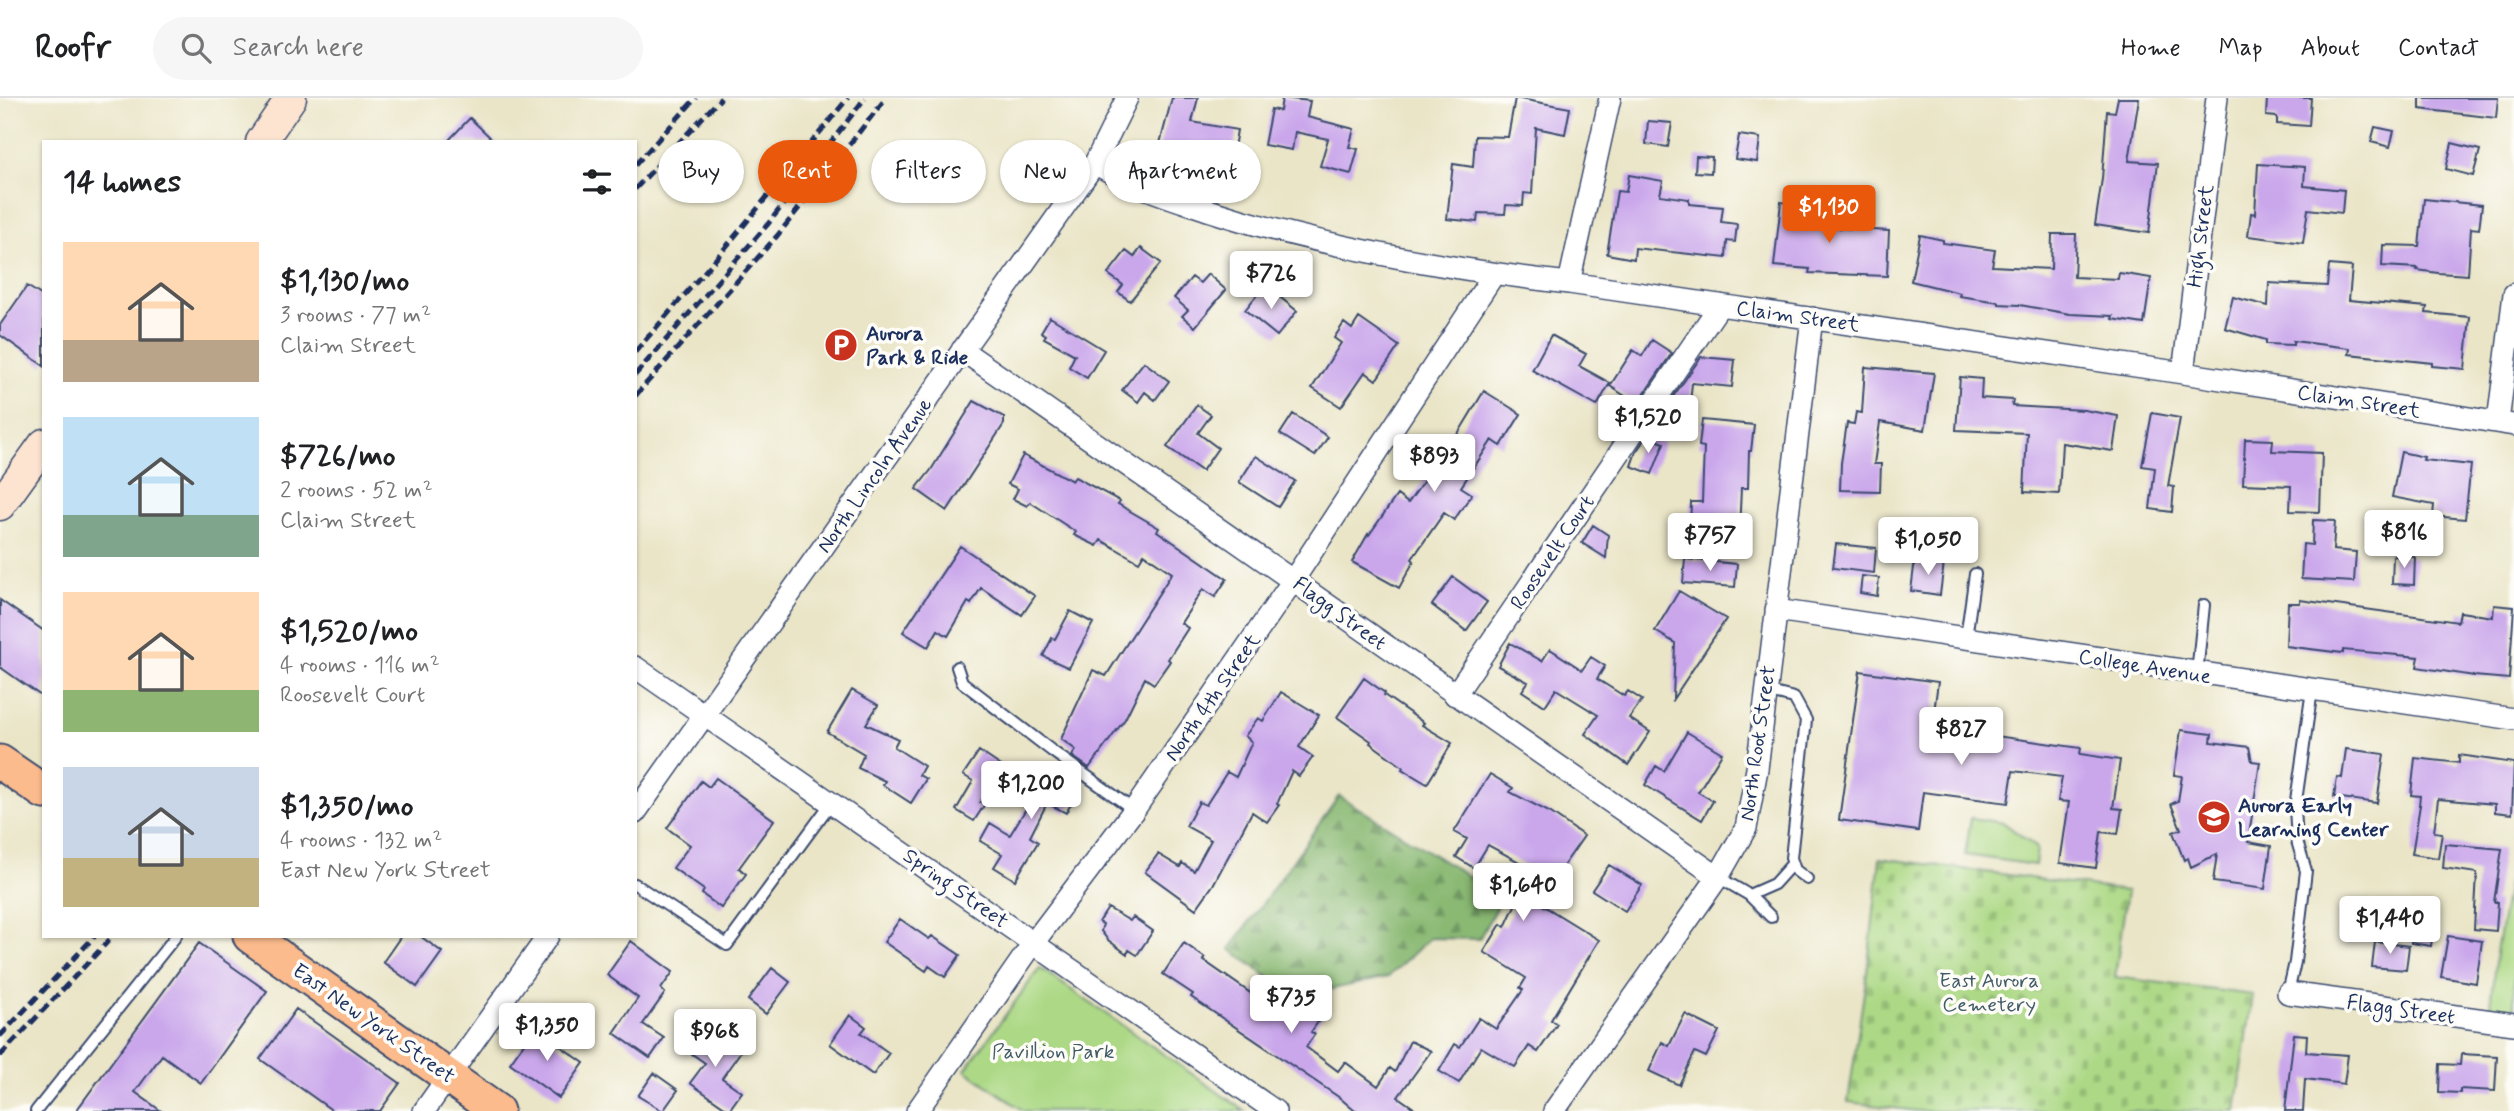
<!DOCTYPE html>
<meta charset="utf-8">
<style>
body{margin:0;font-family:Mynerve,sans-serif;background:#f6f6f6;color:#202124;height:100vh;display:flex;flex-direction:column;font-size:26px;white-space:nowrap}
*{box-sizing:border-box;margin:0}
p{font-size:23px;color:#757577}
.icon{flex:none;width:38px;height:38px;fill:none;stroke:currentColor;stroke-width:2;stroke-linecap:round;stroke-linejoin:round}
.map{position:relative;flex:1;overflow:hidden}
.details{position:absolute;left:42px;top:42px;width:595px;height:798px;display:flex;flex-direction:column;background:#fff;border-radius:0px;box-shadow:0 2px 5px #0004}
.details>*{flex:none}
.hud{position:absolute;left:658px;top:42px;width:665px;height:63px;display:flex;gap:14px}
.price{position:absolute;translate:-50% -60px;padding:0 16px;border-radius:7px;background:#fff;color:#222;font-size:23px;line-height:46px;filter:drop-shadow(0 2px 4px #0008)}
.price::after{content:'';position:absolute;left:50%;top:42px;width:21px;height:16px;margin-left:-10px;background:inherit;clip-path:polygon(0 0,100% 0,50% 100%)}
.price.selected{background:#ea580c;color:#fff}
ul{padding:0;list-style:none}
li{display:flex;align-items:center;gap:21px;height:175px;padding:0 21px}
li span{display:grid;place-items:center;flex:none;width:196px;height:140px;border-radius:0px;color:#555}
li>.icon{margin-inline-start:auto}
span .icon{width:84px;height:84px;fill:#fffc;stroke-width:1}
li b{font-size:30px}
h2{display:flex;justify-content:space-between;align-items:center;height:84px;padding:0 21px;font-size:30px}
.chip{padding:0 24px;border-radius:32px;background:#fff;box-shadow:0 2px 5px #0004;font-size:24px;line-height:63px}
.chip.selected{background:#ea580c;color:#fff}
header{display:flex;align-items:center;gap:42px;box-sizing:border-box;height:98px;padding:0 35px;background:#fff;border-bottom:2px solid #e0e0e0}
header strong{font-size:33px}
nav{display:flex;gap:38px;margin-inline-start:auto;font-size:24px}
.search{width:490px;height:63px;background:#f6f6f6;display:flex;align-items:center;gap:18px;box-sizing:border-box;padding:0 24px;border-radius:38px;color:#757577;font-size:26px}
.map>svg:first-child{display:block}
.green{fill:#add986;stroke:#648472;stroke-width:2}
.forest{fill:url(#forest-firs);stroke:#527468;stroke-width:2}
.cemetery{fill:url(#cemetery-stones);stroke:#648472;stroke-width:2}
.building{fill:#caa7eb}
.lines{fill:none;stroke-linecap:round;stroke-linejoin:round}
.lane-casing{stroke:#3a4a6e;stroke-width:14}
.street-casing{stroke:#3a4a6e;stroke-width:24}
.secondary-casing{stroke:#3a4a6e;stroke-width:33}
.primary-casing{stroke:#3a4a6e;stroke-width:37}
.lane{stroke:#fff;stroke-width:10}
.street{stroke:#fff;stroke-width:21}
.secondary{stroke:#fde4d1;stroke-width:30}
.primary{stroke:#fbbb8c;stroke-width:33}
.rail{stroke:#1b2f5e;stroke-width:5;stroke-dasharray:10 5;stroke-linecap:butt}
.labels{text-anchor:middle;stroke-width:7;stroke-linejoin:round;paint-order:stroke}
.street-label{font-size:21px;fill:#1b2f5e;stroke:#fdfcf7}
.poi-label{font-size:21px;font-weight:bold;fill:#1b2f5e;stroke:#fdfcf7;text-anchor:start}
.park-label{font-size:21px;fill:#405a68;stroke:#fdfcf7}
</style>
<header>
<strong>Roofr</strong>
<div class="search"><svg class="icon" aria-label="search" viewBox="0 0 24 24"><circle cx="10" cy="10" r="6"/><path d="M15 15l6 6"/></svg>Search here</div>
<nav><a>Home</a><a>Map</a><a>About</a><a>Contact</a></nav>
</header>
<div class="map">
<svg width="2514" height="1013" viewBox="0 0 2514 1013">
<defs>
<pattern id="forest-firs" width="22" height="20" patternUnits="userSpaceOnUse" patternTransform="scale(1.75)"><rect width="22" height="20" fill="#8ab973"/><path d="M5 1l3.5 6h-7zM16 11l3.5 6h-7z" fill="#709762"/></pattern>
<pattern id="cemetery-stones" width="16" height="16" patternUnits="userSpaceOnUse" patternTransform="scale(1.75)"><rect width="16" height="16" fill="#add986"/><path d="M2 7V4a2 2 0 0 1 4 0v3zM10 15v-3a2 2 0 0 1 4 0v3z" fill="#94bb76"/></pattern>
</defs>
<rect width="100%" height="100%" fill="#fdfcf7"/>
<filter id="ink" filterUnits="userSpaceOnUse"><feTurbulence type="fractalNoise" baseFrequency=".0143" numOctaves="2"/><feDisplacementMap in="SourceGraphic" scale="14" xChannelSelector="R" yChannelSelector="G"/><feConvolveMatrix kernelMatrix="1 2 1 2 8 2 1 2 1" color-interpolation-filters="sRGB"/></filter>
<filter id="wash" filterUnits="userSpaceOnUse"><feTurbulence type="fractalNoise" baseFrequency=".00686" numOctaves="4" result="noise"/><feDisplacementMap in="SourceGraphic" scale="28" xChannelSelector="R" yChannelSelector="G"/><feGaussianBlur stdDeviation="1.57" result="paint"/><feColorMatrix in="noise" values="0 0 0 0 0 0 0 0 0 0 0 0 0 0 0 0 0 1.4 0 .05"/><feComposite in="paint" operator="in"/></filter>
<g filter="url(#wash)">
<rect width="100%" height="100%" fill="#eae5c7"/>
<path class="green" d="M1971 720 2004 725 2037 750 2035 767 1965 757Z
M2509 781 2514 782V920L2489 917 2497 848Z
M1040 870 1245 1013H1024L965 972Z"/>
<path class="forest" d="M1339 698 1502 799 1479 841 1430 840 1388 879 1295 899 1230 851Z"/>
<path class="cemetery" d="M1880 760 2127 793 2115 879 2253 897 2236 1013H1916L1848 1004 1868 867Z"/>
<g id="blocks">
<path class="building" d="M1172 0H1198L1192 24 1237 32 1231 68 1158 53Z
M1282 0 1310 3 1307 19 1354 31 1349 49 1358 51 1351 76 1320 68 1328 41 1295 34 1292 52 1264 47 1271 11 1280 13Z
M1515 0 1570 10 1565 36 1536 30 1532 96 1524 95 1523 108 1506 107 1505 116 1478 115 1477 124 1447 121 1453 66 1473 69 1475 38 1508 39Z
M2118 0H2139L2129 63 2158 65 2149 135 2095 127 2102 81 2107 13 2115 14Z
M2270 0H2311L2309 28 2277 26V19L2266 18 2267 1Z
M2420 0H2498L2496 20 2420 11Z
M470 20 495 44H447Z
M1648 23 1672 25 1668 49 1646 46Z
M2375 29 2394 33 2390 49 2371 44Z
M1739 37 1760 40 1757 64 1735 61Z
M2452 45 2480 52 2473 78 2446 71Z
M1696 58 1712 59 1711 75 1695 74Z
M2258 66 2305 69 2304 88 2344 92 2342 115 2308 111 2303 145 2248 138 2251 115 2255 116Z
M1629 77 1663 83 1660 97 1689 101V106L1723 109 1721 124 1737 126 1735 144 1727 143 1726 160 1635 150 1634 161 1607 156 1617 93 1626 94Z
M2424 101 2482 107 2479 131 2471 130 2468 177 2438 175 2417 172 2418 170 2382 168 2383 147 2419 148Z
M1781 104 1801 107V115L1840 118 1839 130 1889 133 1887 178 1809 175 1810 171 1774 168Z
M2052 136H2076L2074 179 2118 181 2119 175 2151 180 2144 226 2112 221 2113 218 2070 216 2020 207 1999 206V204L1959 198 1960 195 1911 183 1920 137 1943 142V145L1995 152 1992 168 2051 171Z
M1141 150 1161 165 1130 203 1118 194 1123 187 1108 176 1126 153 1134 159Z
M2329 167 2352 169 2349 202 2427 209 2426 215 2470 219 2465 271 2432 268V265L2349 256 2350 250 2293 243V247L2266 246V242L2225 230 2233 199 2268 208 2269 185 2327 188Z
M1208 176 1226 192 1195 229 1182 218 1188 212 1174 200 1192 179 1200 185Z
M1265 187 1297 213 1277 238 1245 212Z
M27 188 44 199V268L0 237V227Z
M1050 219 1104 252 1087 280 1069 269 1075 257 1044 240 1046 237 1041 234Z
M1359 220 1399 248 1376 282 1365 274 1341 309 1312 290 1341 245 1334 240 1344 225 1352 231Z
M1551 237 1586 256 1579 268 1610 285 1597 308 1532 272Z
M1652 242 1672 255 1637 306 1610 288 1633 252 1642 258Z
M1701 259 1735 262 1732 289 1692 285 1688 327 1667 325 1668 306Z
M1144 264 1169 283 1155 302 1145 294 1138 304 1122 292Z
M1865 269 1934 275 1925 332 1880 324 1874 366H1881L1880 393 1840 392 1841 365 1847 325 1854 326 1856 314 1862 315Z
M1960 279 1982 281 1981 300 2013 302 2012 308 2084 312 2118 318 2113 353 2062 345 2059 396 2024 394 2027 335 1956 332Z
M1484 293 1521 316 1501 348 1492 342 1461 389 1472 396 1454 422 1444 415 1412 461 1414 463 1399 490 1352 464 1368 436 1369 437 1397 397 1408 405 1461 331Z
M974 303 1004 319V326L947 413 916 391 931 372Z
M1197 307 1211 317 1198 335 1218 350 1202 373 1167 349Z
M2152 315 2180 320 2168 388 2174 389 2172 414 2150 411 2155 370 2142 368Z
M1293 316 1328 339 1315 358 1280 336Z
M1702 322 1754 327 1751 353H1749L1748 390H1741L1739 434 1690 431 1691 404H1702L1704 349 1699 348Z
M1647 338 1664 345 1652 376 1631 368 1636 354Z
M2245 341 2273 342 2272 353 2322 355 2320 414 2290 413 2291 388 2243 386Z
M2401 354 2424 359 2423 362 2471 367 2465 421 2433 418 2434 407 2392 399Z
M1023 357 1072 383 1075 379 1120 403 1118 406 1159 430 1157 433 1227 481 1215 499 1203 491 1181 525 1188 530 1168 561 1170 563 1154 586 1145 580 1125 621 1089 670 1072 658 1076 652 1061 641 1093 572 1106 578 1172 475 1144 456 1139 464 1101 442 1097 448 1074 437 1076 434 1030 404 1027 408 1013 401 1018 391 1008 386Z
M1256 358 1295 383 1278 409 1239 384Z
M2313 422 2335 423 2333 452 2356 454 2354 484 2301 481 2303 446 2312 447Z
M1593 427 1608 437 1606 460 1582 445Z
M1836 446 1876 450 1874 475 1833 470Z
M960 448 1035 498 1022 517 981 490 971 506 968 504 948 538 938 532 928 549 903 534Z
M2393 458 2415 459 2414 487 2392 486Z
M1685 461 1737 466 1735 489 1683 485Z
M1915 461 1944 464 1940 497 1911 493Z
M1862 478 1879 480 1877 498 1860 495Z
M1453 479 1487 504 1466 533 1432 507Z
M1679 493 1726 521 1673 601 1675 545 1655 533Z
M0 502 44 533V600L0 569Z
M2300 502 2458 524 2460 514 2493 519 2494 507 2514 509 2509 581 2474 578 2417 569 2419 559 2343 552V555L2286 548 2288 505H2300Z
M1070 513 1093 525 1069 570 1043 558 1052 540 1055 541Z
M1510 545 1542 563 1550 551 1582 572 1591 559 1605 568 1597 581 1624 598 1628 593 1642 602 1629 620 1650 634 1628 667 1585 636 1598 617 1556 591 1545 608 1522 593 1528 584 1498 568Z
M1860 573 1938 584 1932 629 2081 650 2080 656 2120 662 2113 710 2122 711 2118 736 2101 734 2096 770 2060 765 2069 704 2058 703 2062 679 2013 673 2008 705 1923 694 1918 733 1839 722Z
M1364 580 1385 595 1384 597 1424 625 1422 627 1452 645 1427 686 1402 671 1403 669 1370 645 1371 643 1337 619Z
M852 592 878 607 866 626 898 641 894 649 924 668 919 677 926 681 911 705 883 687 885 683 858 670 864 656 827 634Z
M1281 594 1319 617 1299 649 1313 659 1299 678 1292 673 1277 706 1279 707 1267 724 1252 714 1213 787 1196 811 1145 774 1158 756 1180 769 1182 765 1194 773 1211 742 1186 728 1199 704 1206 707 1227 674 1236 679 1252 644 1245 638 1258 620 1263 623Z
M2181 632 2212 636 2211 644 2249 649 2252 663 2260 664 2248 744 2271 748 2265 791 2213 784 2217 756 2191 769 2188 760 2184 762 2173 734 2181 731 2171 706 2178 703 2182 678 2174 677Z
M1687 634 1722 655 1698 694 1713 703 1702 722 1645 687 1656 668 1664 673Z
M2346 651 2384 656 2377 705 2334 699 2337 679 2342 680Z
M979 653 1004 670 980 704 985 706 974 723 956 712 973 683 963 677Z
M2459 657 2514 665 2512 716 2495 714V706L2438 701 2434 734 2442 735 2438 760 2412 756 2420 707H2419L2420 698 2411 697 2415 660 2459 665Z
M1062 670 1080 682 1076 688 1080 690 1066 715 1047 705 1030 739 1038 744 1015 782 994 769 1002 756 980 743 990 725 1010 737 1029 706 1025 704 1042 671 1057 677Z
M1490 676 1513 690 1510 694 1551 715 1584 738 1548 790 1541 806 1599 842 1551 922 1557 926 1538 954 1529 948 1515 969 1481 949 1459 985 1439 973 1455 946 1460 949 1479 920 1496 931 1523 892 1520 890 1526 880 1484 854 1501 826 1505 829 1532 771 1488 747 1474 770 1456 759 1467 741 1454 734Z
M716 680 774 722 739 770 746 776 721 810 702 796 704 792 673 770 690 747 667 730 701 683 709 689Z
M2445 746 2502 751 2494 804H2498L2496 833 2474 831 2477 775 2443 770Z
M1609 767 1642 787 1625 813 1592 792Z
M1108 810 1130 823 1133 819 1153 833 1137 857 1129 852 1127 856 1108 842 1101 833 1103 826 1099 824Z
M900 821 929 841 932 838 960 857 945 879 929 868 926 873 884 844Z
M2414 824 2434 827 2431 848 2411 845Z
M401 838H420L442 854 417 889 383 864Z
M2448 838 2482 843 2476 885 2441 879Z
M631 843 673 874 661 891 665 895 643 926 664 940 650 960 614 935 638 900 607 877Z
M2375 844 2409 848 2406 872 2372 869Z
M199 845 267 893 201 985 162 957 135 994 161 1013H76Z
M1184 845 1205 860 1203 862 1252 896 1256 890 1295 916 1303 905 1322 918 1311 934 1315 936 1306 949 1338 973 1345 964 1378 988 1390 970 1395 974 1410 943 1431 953 1398 999 1418 1013H1355L1340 1000 1191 899 1193 896 1163 876Z
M772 870 790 884 766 916 748 902Z
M296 911 400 985 380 1013H333L260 961Z
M1685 916 1719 933 1706 959 1695 954 1679 987 1649 973 1662 944 1669 948Z
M850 917 866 929 861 935 889 955 873 977 830 946Z
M535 930 584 965 559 1000 510 965Z
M697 934 717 948 723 940 741 953 722 980 742 994 729 1012 690 985 705 965 685 951Z
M2294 936 2307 937 2306 954 2348 957 2344 986 2305 981 2303 1013H2285Z
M2461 956 2497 958 2495 993 2460 991V995L2439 994 2440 966 2460 967Z
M654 975 678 992 663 1013 638 998Z"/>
</g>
</g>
<g filter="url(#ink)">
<use href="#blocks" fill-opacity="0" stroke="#3a4a6e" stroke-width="2"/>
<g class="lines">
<defs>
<path id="lane" d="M1966 540 1975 476
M957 569 962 584 1052 653 1134 712
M2197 576 2204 507
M1765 593 1794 600 1806 622 1791 760 1795 772 1807 781
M1718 779 1749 797 1771 819
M635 786 727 847 831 705
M1749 797 1774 786 1792 766
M2288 895 2295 864 2306 773 2297 743 2295 710 2312 592
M36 1013 176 838"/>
<path id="street" d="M1095 65C1129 87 1169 99 1208 112 1325 150 1447 171 1569 185L2183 275 2514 327
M1569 185 1610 0
M962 252 1718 779
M2183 275 2217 0
M2498 324 2514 196
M1776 512 2514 621
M635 569 1275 1013
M1455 597 1720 207
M635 715 1095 65 1127 0
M2288 895 2514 926
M424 1013 548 838
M917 1013 1034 844 1134 712 1294 481 1494 176
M1554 1013 1718 779 1746 730 1757 671 1812 220"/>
<path id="secondary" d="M261 44 291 0
M0 407 44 346"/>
<path id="primary" d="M0 664 44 694
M250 838 497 1013"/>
</defs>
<use href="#lane" class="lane-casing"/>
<use href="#street" class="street-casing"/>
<use href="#secondary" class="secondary-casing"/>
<use href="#primary" class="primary-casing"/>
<use href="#lane" class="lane"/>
<use href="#street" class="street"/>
<use href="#secondary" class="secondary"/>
<use href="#primary" class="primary"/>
<path class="rail" d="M635 67 696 0
M635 91 721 0
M635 254 726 149 848 0
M635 277 768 126 865 0
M635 298 777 138 886 0
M0 938 95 838
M0 958 113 838"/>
</g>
</g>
<defs>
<symbol id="parking-disc" viewBox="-11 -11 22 22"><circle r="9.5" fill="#c8321e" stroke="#fdfcf7"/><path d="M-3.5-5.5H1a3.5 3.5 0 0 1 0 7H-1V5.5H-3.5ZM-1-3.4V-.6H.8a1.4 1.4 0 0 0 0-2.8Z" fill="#fff"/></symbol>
<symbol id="school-disc" viewBox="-11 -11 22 22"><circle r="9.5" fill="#c8321e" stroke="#fdfcf7"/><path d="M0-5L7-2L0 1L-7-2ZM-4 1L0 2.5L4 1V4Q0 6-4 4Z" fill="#fff"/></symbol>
</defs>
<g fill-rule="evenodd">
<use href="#parking-disc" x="822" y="228" width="38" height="38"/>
<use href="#school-disc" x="2195" y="700" width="38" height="38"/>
</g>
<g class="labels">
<g class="street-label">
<text transform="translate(2200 138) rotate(-83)" y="7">High Street</text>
<text transform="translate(1798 218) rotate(8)" y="7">Claim Street</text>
<text transform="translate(2359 303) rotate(9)" y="7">Claim Street</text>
<text transform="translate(874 377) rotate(-55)" y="7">North Lincoln Avenue</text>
<text transform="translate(1552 454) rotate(-56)" y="7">Roosevelt Court</text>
<text transform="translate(1340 515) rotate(36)" y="7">Flagg Street</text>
<text transform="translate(2145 568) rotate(9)" y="7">College Avenue</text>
<text transform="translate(1212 599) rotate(-55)" y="7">North 4th Street</text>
<text transform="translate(1757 645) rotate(-82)" y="7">North Root Street</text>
<text transform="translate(956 790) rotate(35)" y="7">Spring Street</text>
<text transform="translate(2401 911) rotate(8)" y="7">Flagg Street</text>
<text transform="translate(374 925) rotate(35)" y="7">East New York Street</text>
</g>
<g class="poi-label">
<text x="866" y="242">Aurora<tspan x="866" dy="24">Park &amp; Ride</tspan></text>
<text x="2238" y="714">Aurora Early<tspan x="2238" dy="24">Learning Center</tspan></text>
</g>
<g class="park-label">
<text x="1989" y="889">East Aurora<tspan x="1989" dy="24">Cemetery</tspan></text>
<text x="1053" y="960">Pavillion Park</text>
</g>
</g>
</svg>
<b class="price selected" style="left:1829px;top:147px">$1,130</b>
<b class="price" style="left:1271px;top:213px">$726</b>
<b class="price" style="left:1648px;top:357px">$1,520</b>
<b class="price" style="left:1434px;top:396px">$893</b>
<b class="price" style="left:2404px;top:472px">$816</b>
<b class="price" style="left:1710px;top:475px">$757</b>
<b class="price" style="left:1928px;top:479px">$1,050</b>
<b class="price" style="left:1961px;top:669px">$827</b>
<b class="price" style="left:1031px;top:723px">$1,200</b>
<b class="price" style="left:1523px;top:825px">$1,640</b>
<b class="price" style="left:2390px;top:858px">$1,440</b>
<b class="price" style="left:1291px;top:937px">$735</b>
<b class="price" style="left:547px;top:965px">$1,350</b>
<b class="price" style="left:715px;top:971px">$968</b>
<div class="hud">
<a class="chip">Buy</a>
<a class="chip selected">Rent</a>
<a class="chip">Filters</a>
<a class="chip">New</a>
<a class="chip">Apartment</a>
</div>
<section class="details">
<h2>14 homes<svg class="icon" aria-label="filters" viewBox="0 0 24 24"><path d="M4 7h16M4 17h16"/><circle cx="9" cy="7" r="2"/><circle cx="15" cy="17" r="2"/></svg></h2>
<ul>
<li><span style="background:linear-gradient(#ffd9b3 70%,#b9a48a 0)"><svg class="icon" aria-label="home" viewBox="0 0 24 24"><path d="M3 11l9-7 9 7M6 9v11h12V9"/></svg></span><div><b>$1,130/mo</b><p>3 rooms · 77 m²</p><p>Claim Street</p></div></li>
<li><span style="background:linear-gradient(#bfe0f5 70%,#7fa58c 0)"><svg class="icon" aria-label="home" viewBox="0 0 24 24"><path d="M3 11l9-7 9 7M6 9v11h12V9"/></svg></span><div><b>$726/mo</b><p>2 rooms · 52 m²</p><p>Claim Street</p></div></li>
<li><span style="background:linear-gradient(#ffd9b3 70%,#8fb573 0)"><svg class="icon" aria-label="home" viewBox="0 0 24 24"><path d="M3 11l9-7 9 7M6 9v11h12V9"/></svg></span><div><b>$1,520/mo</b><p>4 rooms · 116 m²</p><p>Roosevelt Court</p></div></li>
<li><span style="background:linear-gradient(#c9d6e8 65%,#c2b280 0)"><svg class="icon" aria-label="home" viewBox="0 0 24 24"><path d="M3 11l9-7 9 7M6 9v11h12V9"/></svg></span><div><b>$1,350/mo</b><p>4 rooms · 132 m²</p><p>East New York Street</p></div></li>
</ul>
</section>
</div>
